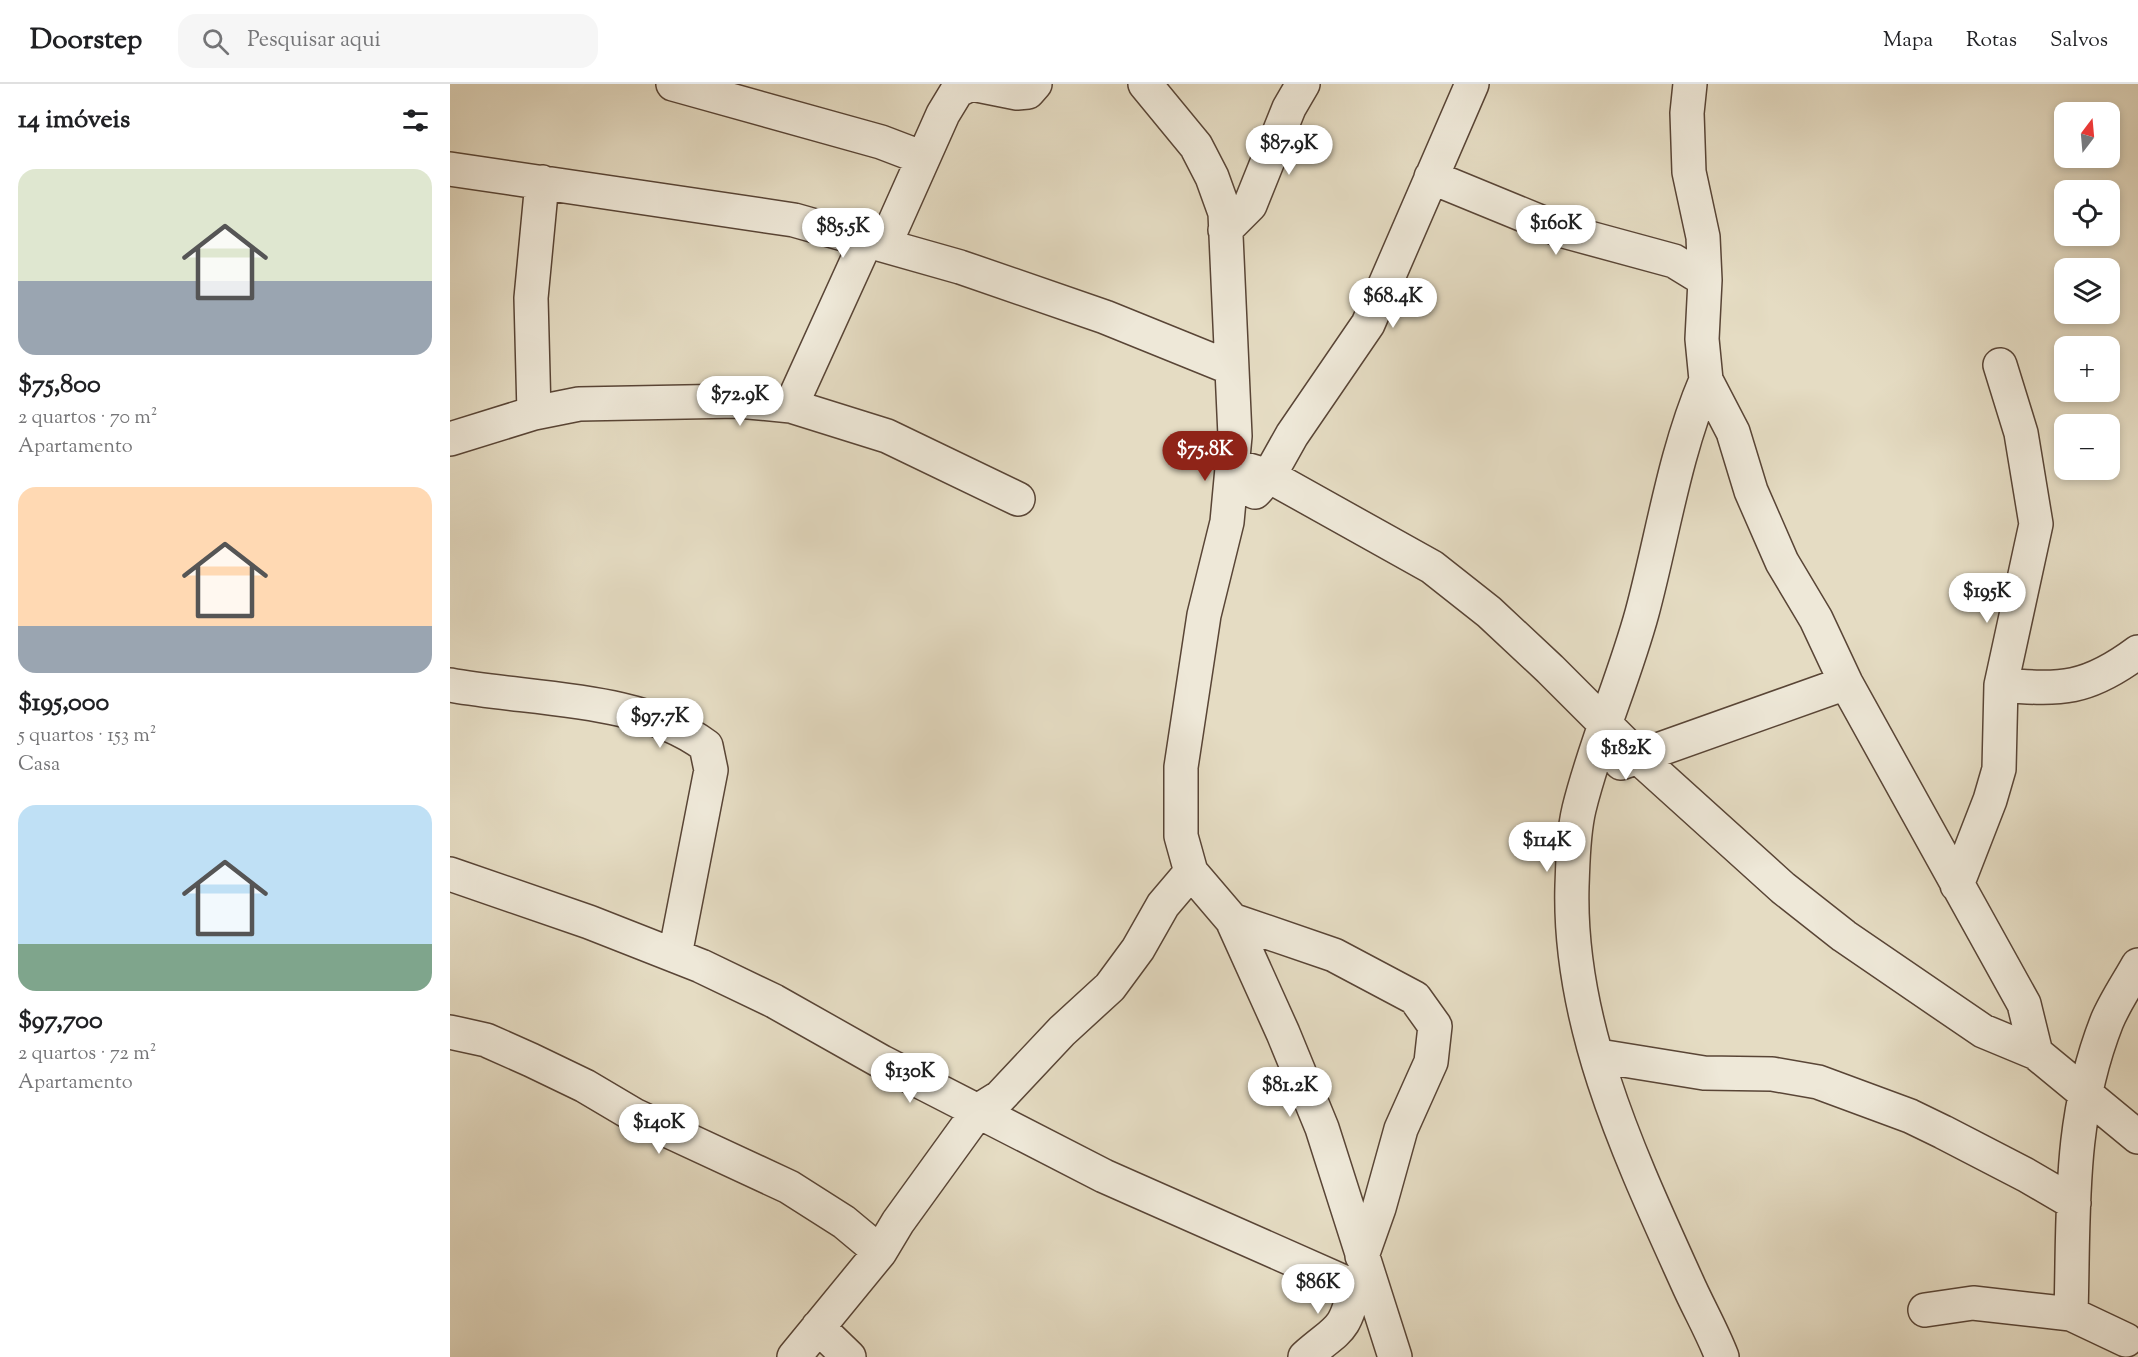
<!DOCTYPE html>
<html lang="pt">
<meta charset="utf-8">
<style>
body{margin:0;font-family:"Sorts Mill Goudy",serif;background:#f6f6f6;color:#202124;height:100vh;display:flex;flex-direction:column;font-size:22px;white-space:nowrap}
*{box-sizing:border-box;margin:0}
p{font-size:20px;color:#757577}
.icon{flex:none;width:33px;height:33px;fill:none;stroke:currentColor;stroke-width:2;stroke-linecap:round;stroke-linejoin:round}
.map{position:relative;flex:1;overflow:hidden}
.details{display:flex;flex-direction:column;background:#fff;width:450px}
.details>*{flex:none}
.needle{width:39px;rotate:16deg}
.tools{position:absolute;left:1604px;top:18px;display:grid;gap:12px}
.tools a{display:grid;place-items:center;width:66px;height:66px;border-radius:12px;background:#fff;box-shadow:0 3px 9px #0003;font-size:30px}
.price{position:absolute;translate:-50% -51px;padding:0 14px;border-radius:21px;background:#fff;color:#222;font-size:20px;line-height:39px;filter:drop-shadow(0 2px 3px #0008)}
.price::after{content:'';position:absolute;left:50%;top:36px;width:18px;height:14px;margin-left:-9px;background:inherit;clip-path:polygon(0 0,100% 0,50% 100%)}
.price.on{background:#8f2418;color:#fff}
ul{padding:0;list-style:none}
li{display:grid;align-content:center;gap:12px;height:318px;padding:0 18px}
li span{display:grid;place-items:center;height:186px;border-radius:18px;color:#555}
li>.icon{margin-inline-start:auto}
span .icon{width:108px;height:108px;fill:#fffc;stroke-width:1}
li b{font-size:26px}
h2{display:flex;justify-content:space-between;align-items:center;height:72px;padding:0 18px;font-size:26px}
header{display:flex;align-items:center;gap:36px;box-sizing:border-box;height:84px;padding:0 30px;background:#fff;border-bottom:2px solid #e0e0e0}
header strong{font-size:28px}
nav{display:flex;gap:33px;margin-inline-start:auto;font-size:21px}
.search{width:420px;height:54px;background:#f6f6f6;display:flex;align-items:center;gap:15px;box-sizing:border-box;padding:0 21px;border-radius:18px;color:#757577;font-size:22px}
main{display:flex;flex:1;min-height:0}
.map>svg:first-child{display:block}
.lines{fill:none;stroke-linecap:round;stroke-linejoin:round}
.minor-casing{stroke:#594536;stroke-width:36}
.minor{stroke:#eee8d8;stroke-width:33}
</style>
<header>
<strong>Doorstep</strong>
<div class="search"><svg class="icon" aria-label="search" viewBox="0 0 24 24"><circle cx="10" cy="10" r="6"/><path d="M15 15l6 6"/></svg>Pesquisar aqui</div>
<nav><a>Mapa</a><a>Rotas</a><a>Salvos</a></nav>
</header>
<main>
<section class="details">
<h2>14 imóveis<svg class="icon" aria-label="filters" viewBox="0 0 24 24"><path d="M4 7h16M4 17h16"/><circle cx="9" cy="7" r="2"/><circle cx="15" cy="17" r="2"/></svg></h2>
<ul>
<li><span style="background:linear-gradient(#dfe7d0 60%,#9aa5b1 0)"><svg class="icon" aria-label="home" viewBox="0 0 24 24"><path d="M3 11l9-7 9 7M6 9v11h12V9"/></svg></span><div><b>$75,800</b><p>2 quartos · 70 m²</p><p>Apartamento</p></div></li>
<li><span style="background:linear-gradient(#ffd9b3 75%,#9aa5b1 0)"><svg class="icon" aria-label="home" viewBox="0 0 24 24"><path d="M3 11l9-7 9 7M6 9v11h12V9"/></svg></span><div><b>$195,000</b><p>5 quartos · 153 m²</p><p>Casa</p></div></li>
<li><span style="background:linear-gradient(#bfe0f5 75%,#7fa58c 0)"><svg class="icon" aria-label="home" viewBox="0 0 24 24"><path d="M3 11l9-7 9 7M6 9v11h12V9"/></svg></span><div><b>$97,700</b><p>2 quartos · 72 m²</p><p>Apartamento</p></div></li>
</ul>
</section>
<div class="map">
<svg width="1688" height="1273" viewBox="0 0 1688 1273">
<rect width="100%" height="100%" fill="#e5dcc3"/>
<filter id="stains"><feTurbulence type="fractalNoise" baseFrequency=".00333" numOctaves="4"/><feColorMatrix values="0 0 0 0 .2 0 0 0 0 .09 0 0 0 0 .02 0 0 0 .5 -.17"/></filter>
<radialGradient id="worn" r=".72"><stop offset=".6" stop-color="#630" stop-opacity="0"/><stop offset="1" stop-color="#630" stop-opacity=".3"/></radialGradient>
<g class="lines">
<defs>
<path id="minor" d="M223 0 431 58 473 74
M522 0 567 9 578 8 585 0
M695 0 746 62 762 93 775 129 785 352 777 438 754 531 731 683V752L741 788 782 836 833 949 872 1044 945 1273
M1240 0 1237 29 1239 88 1253 153 1255 196 1252 255 1256 296 1283 348 1301 407 1332 478 1366 535 1396 599 1574 920 1586 969 1688 1053
M0 85 344 136 510 183 655 233 781 284
M981 93 1110 146 1224 177 1255 196
M775 146 800 121 839 24 853 0
M435 160 493 30 507 7 521 0
M1256 296C1224 371 1213 451 1192 529 1174 595 1145 659 1129 725 1123 750 1123 777 1122 802 1118 942 1181 1074 1237 1198 1248 1223 1262 1247 1272 1273
M341 322 417 155
M84 329 81 214 92 98
M0 355 84 329 129 320 288 317 341 322 437 352 568 415
M782 381 819 392 982 483 1039 528 1100 585 1188 673 1333 804 1394 852 1533 947 1586 969
M805 408 819 392 842 351 918 240 1022 0
M0 601C79 616 190 612 256 662L261 686 225 871
M1551 601C1612 606 1637 606 1688 568
M1171 679 1396 599
M0 790 139 838 251 882 324 917 432 978 654 1092 905 1203 921 1201
M1507 801 1540 716 1549 685 1551 601 1586 440 1571 349 1550 281
M782 836 884 871 965 914 985 942 981 978 951 1045 929 1124 912 1172
M0 948 36 956 81 976 135 1002 184 1031 339 1103 394 1138 430 1168
M1149 972 1254 989 1322 990 1368 998 1460 1032 1493 1048 1576 1091 1624 1119
M1475 1226 1523 1219 1621 1230 1676 1256
M1621 1230C1624 1127 1618 1036 1657 937 1665 918 1678 899 1688 881
M368 1243 399 1273
M344 1273 430 1168 448 1138 529 1026 550 1013 612 947 660 903 688 865 713 821 741 788
M855 1273C889 1243 894 1250 905 1203"/>
</defs>
<use href="#minor" class="minor-casing"/>
<use href="#minor" class="minor"/>
</g>
<rect width="100%" height="100%" filter="url(#stains)"/>
<rect width="100%" height="100%" fill="url(#worn)"/>
</svg>
<div class="tools">
<a><svg class="needle" viewBox="-14 -14 28 28"><path d="M0-13l5 13h-10z" fill="#e53935"/><path d="M0 13l5-13h-10z" fill="#757577"/></svg></a>
<a><svg class="icon" aria-label="locate" viewBox="0 0 24 24"><circle cx="12" cy="12" r="6"/><path d="M12 2v4M12 18v4M2 12h4M18 12h4"/></svg></a>
<a><svg class="icon" aria-label="layers" viewBox="0 0 24 24"><path d="M12 4l9 5-9 5-9-5zM3 14l9 5 9-5"/></svg></a>
<a>+</a>
<a>−</a>
</div>
<b class="price" style="left:839px;top:92px">$87.9K</b>
<b class="price" style="left:1106px;top:172px">$160K</b>
<b class="price" style="left:393px;top:175px">$85.5K</b>
<b class="price" style="left:943px;top:245px">$68.4K</b>
<b class="price" style="left:290px;top:343px">$72.9K</b>
<b class="price on" style="left:755px;top:398px">$75.8K</b>
<b class="price" style="left:1537px;top:540px">$195K</b>
<b class="price" style="left:210px;top:665px">$97.7K</b>
<b class="price" style="left:1176px;top:697px">$182K</b>
<b class="price" style="left:1097px;top:789px">$114K</b>
<b class="price" style="left:460px;top:1020px">$130K</b>
<b class="price" style="left:840px;top:1034px">$81.2K</b>
<b class="price" style="left:209px;top:1071px">$140K</b>
<b class="price" style="left:868px;top:1231px">$86K</b>
</div>
</main>
